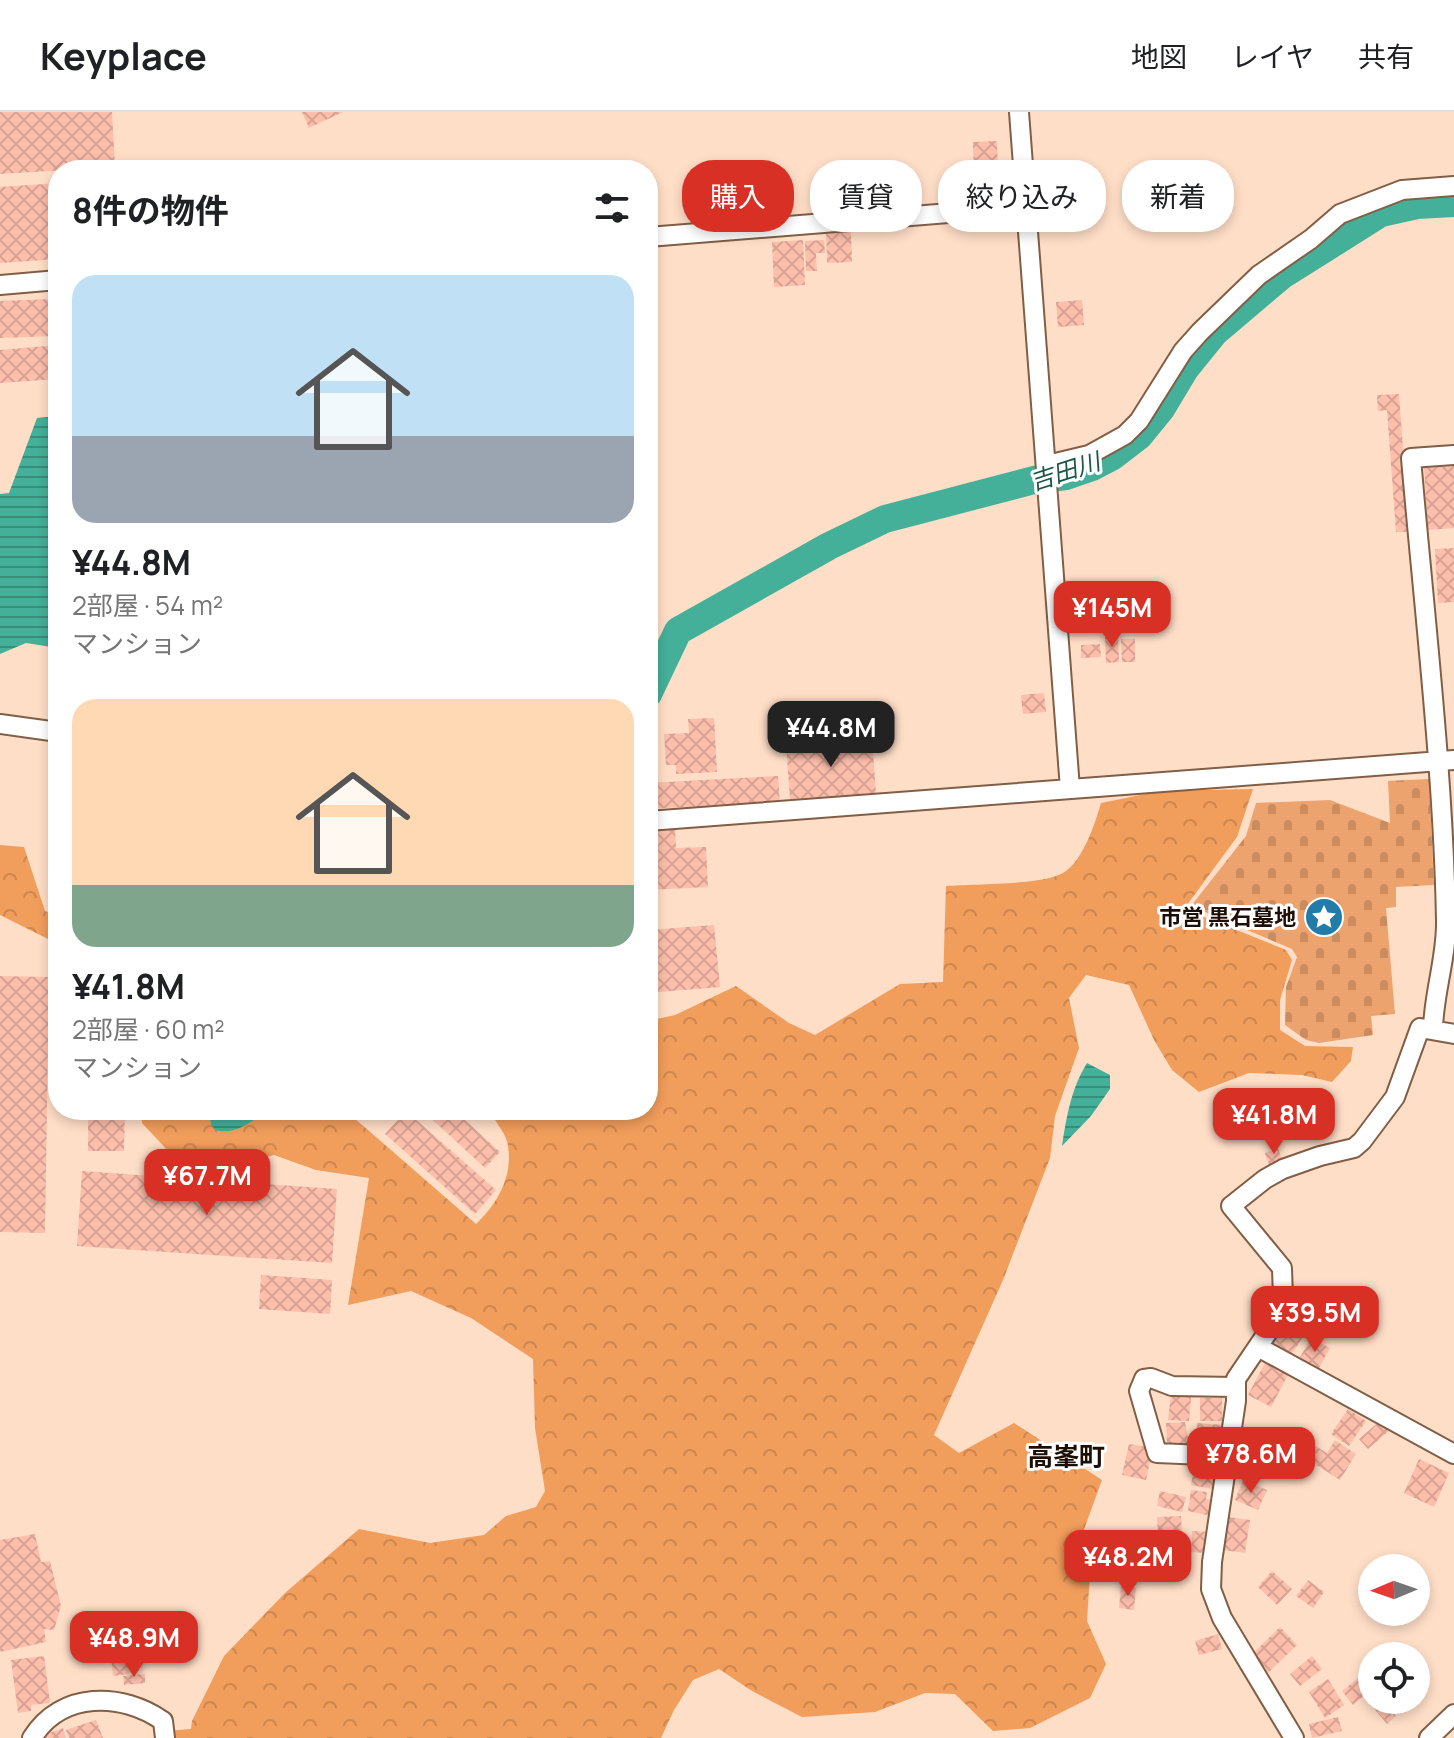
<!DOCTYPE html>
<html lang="ja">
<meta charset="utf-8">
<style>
body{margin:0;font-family:Manrope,"Noto Sans JP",sans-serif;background:#f6f6f6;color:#202124;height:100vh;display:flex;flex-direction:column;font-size:30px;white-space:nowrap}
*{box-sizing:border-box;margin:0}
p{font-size:26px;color:#757577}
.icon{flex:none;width:44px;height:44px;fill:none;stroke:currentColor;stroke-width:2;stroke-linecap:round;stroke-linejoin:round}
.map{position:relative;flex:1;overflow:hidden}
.side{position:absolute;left:48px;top:48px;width:610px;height:960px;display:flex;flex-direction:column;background:#fff;border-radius:32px;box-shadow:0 4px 12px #0003}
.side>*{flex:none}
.top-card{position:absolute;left:682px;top:48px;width:652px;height:72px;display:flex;gap:16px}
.needle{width:52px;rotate:268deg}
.buttons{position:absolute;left:1358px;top:1442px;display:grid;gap:16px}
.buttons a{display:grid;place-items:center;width:72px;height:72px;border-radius:50%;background:#fff;box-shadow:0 4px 12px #0003;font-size:40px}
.price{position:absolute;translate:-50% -68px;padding:0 18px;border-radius:16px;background:#d93025;color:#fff;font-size:26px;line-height:52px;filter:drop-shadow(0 2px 4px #0008)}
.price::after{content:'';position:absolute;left:50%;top:48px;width:24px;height:18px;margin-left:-12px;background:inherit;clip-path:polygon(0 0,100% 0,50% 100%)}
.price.on{background:#222;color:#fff}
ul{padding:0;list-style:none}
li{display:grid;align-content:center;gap:16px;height:424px;padding:0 24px}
li span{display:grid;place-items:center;height:248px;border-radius:24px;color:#555}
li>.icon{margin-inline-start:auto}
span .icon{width:144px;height:144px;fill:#fffc;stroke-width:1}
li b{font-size:34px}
h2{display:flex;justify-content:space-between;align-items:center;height:96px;padding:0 24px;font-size:34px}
.chip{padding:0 28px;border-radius:32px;background:#fff;box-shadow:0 4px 12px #0003;font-size:28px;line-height:72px}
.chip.on{background:#d93025;color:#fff}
header{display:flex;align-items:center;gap:48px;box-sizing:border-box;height:112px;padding:0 40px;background:#fff;border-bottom:2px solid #e0e0e0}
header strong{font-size:38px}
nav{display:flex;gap:44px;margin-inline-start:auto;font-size:28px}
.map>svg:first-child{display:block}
.forest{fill:url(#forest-crowns)}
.cemetery{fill:url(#cemetery-stones)}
.water{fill:url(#water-rules)}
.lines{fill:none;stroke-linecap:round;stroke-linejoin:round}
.river{stroke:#45b099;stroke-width:28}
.building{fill:url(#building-cross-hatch)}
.minor-casing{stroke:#815e45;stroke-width:22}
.minor{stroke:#fff;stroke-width:18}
.labels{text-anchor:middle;stroke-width:6;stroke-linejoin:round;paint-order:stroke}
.poi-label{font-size:22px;font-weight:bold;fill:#1d0f06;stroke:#fff;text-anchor:end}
.water-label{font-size:24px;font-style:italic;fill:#1c574a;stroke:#fff}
.quarter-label{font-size:26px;font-weight:bold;fill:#1d0f06;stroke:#fff}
</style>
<header>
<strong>Keyplace</strong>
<nav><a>地図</a><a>レイヤ</a><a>共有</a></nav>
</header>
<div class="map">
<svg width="1454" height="1626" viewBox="0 0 1454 1626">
<defs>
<pattern id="forest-crowns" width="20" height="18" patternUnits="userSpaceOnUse" patternTransform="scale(2)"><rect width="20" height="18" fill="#f19d5c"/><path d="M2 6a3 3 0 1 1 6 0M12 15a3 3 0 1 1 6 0" fill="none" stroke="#ce864e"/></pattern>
<pattern id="cemetery-stones" width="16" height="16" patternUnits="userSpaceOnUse" patternTransform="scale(2)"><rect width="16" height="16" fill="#eca36e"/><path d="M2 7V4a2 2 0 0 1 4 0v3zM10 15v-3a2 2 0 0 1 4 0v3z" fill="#ca8b5e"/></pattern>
<pattern id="water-rules" width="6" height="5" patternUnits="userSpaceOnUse" patternTransform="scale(2)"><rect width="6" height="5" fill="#45b099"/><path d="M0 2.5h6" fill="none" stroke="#398e7b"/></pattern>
<pattern id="building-cross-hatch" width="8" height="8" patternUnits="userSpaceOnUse" patternTransform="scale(2)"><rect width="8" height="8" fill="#fdbeac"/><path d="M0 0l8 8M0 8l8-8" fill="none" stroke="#d8a292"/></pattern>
</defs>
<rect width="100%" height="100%" fill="#ffdec7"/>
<path class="forest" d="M1253 677 1237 725 1184 797 1286 838 1292 848 1280 888V918L1305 934 1353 935 1351 949 1332 970 1302 963 1249 961 1199 980 1172 958 1154 928 1129 873 1086 863 1069 886 1079 936 1055 1004 1050 1046 1003 1168 934 1323 959 1341 1014 1311 1102 1368 1071 1453 1090 1462 1087 1509 1106 1552 1090 1586 1030 1616 993 1619 955 1582 925 1581 875 1600 802 1605 752 1579 719 1557 693 1568 674 1598 661 1626H160L166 1619 191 1617 192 1609 224 1544 285 1481 359 1417 430 1431 484 1423 506 1404 536 1395 545 1379 535 1316 533 1247 471 1206 411 1179 348 1193 369 1066 316 1058 274 1043 245 1051 214 1053 171 1042 142 1011 141 998H345L476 1112C497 1092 513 1065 508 1034 507 1023 496 1011 491 1001L492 998H648V909L675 903 736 874 789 911 815 923 900 872 943 870 946 774C973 772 1043 773 1063 761 1083 749 1095 712 1101 691L1160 679Z
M0 733 24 735 45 799 58 804V832L0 803Z"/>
<path class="cemetery" d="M1429 667 1434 773 1396 775V795L1386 796 1395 902 1371 904 1373 923 1319 931 1306 928 1285 913 1286 875 1297 845 1292 837 1191 794 1246 724 1256 691 1330 688 1390 711 1388 669Z"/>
<path class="water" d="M58 304V536L26 531 0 542V382L9 381 37 306Z
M1087 951 1110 963V977L1091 1004 1062 1034C1067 1003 1071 977 1087 951Z
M208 998H266C251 1011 235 1023 215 1018L211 1012Z"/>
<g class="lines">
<path class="river" d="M648 582 678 519 829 434 885 407 1034 368 1066 364 1092 355 1113 344 1139 324 1161 297 1185 257 1215 220 1281 164 1381 101 1417 93 1454 91"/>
</g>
<path class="building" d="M0 0H112L115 55 0 62Z
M302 0H343L309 16Z
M997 29 998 65H974L973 30Z
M58 71V147L0 151V75Z
M826 120H851L852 150 827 151Z
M803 128 805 173 774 175 772 130Z
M824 128 825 141H816L817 159H806L805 129Z
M52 187 54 224 0 226V189Z
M1082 188 1084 213 1058 215 1056 190Z
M58 233V267L0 271V238Z
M1399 282 1409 420H1396L1387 298 1378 299 1377 283Z
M1454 354V416L1428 418 1424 356Z
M1454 436V490L1438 491 1435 437Z
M1105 523H1118L1119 550 1106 551Z
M1121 527H1135V550H1122Z
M1100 532 1101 545 1081 546V533Z
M1044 581 1046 600 1023 602 1021 583Z
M714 606 717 660 676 662V653H666L664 622 689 621 688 607Z
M872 627 876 681 790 687 786 633Z
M778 664 780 690 648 697V671Z
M675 714 676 736 706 735 708 775 648 778V715Z
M714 813 720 875 648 881V818Z
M0 864 49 865 45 1121 0 1120Z
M88 998H125L124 1039H88Z
M422 998H454L500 1040 485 1056Z
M406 999 496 1078 475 1102 385 1022Z
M1278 1036 1282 1048 1269 1053 1265 1041Z
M82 1059 337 1077 332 1151 77 1134Z
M261 1163 332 1168 330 1202 259 1197Z
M1296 1194 1317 1207 1307 1223 1286 1209Z
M1286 1211 1304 1223 1292 1242 1274 1231Z
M1311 1226 1330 1236 1318 1258 1299 1247Z
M1266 1249 1289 1261 1271 1295 1248 1283Z
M1171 1283 1191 1285 1189 1309 1168 1308Z
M1200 1286H1222V1309H1200Z
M1348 1297 1366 1309 1349 1334 1331 1322Z
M1381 1308 1390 1318 1368 1337 1359 1327Z
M1185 1310 1190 1337 1173 1338 1172 1331H1167L1166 1311Z
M1197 1311 1223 1313 1221 1334 1196 1332Z
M1335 1328 1356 1342 1340 1368 1304 1345 1312 1332 1327 1341Z
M1129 1332 1153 1336 1146 1368 1122 1363Z
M1419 1347 1449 1361 1434 1395 1404 1381Z
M1194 1354 1216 1358 1213 1377 1191 1373Z
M1243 1368 1267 1378 1258 1398 1235 1388Z
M1191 1378 1207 1380 1206 1387 1213 1388 1211 1404 1188 1399Z
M1160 1379 1186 1385 1182 1400 1157 1394Z
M1181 1404 1183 1441 1159 1442 1157 1405Z
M1228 1405 1250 1408 1245 1441 1223 1438Z
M1192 1419 1209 1420 1207 1441 1191 1440Z
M35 1422 41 1450 50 1449 61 1494 54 1518 44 1517 46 1530 0 1540V1428Z
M1272 1459 1292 1477 1277 1493 1258 1475Z
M1308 1468 1324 1480 1313 1496 1296 1484Z
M1121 1474 1136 1476 1134 1498 1119 1496Z
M1280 1515 1297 1533 1268 1561 1251 1543Z
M1218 1522 1222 1537 1199 1543 1195 1529Z
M125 1525 129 1562 113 1564 109 1527Z
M44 1544 50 1591 31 1593V1599L18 1601 11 1548Z
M1312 1544 1322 1557 1300 1574 1290 1562Z
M145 1562V1571L124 1573 123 1564Z
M1362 1563 1372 1577 1353 1593 1342 1579Z
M1328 1567 1344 1593 1325 1606 1309 1580Z
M1379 1588H1382L1396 1604 1387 1612 1372 1594Z
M1338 1605 1342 1619 1312 1626 1309 1612Z
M96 1608 103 1626H69L66 1618Z
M63 1616 66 1626H44L46 1622Z"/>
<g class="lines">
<defs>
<path id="minor" d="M1019 0 1070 677
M648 125 1025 95
M0 173 58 168
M1047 353 1089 343 1125 323 1139 309 1183 239 1200 220 1259 163 1311 127 1340 102 1402 78 1454 74
M0 612 58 620
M648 709 1454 648
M1433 916C1434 880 1447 844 1446 808 1443 654 1424 499 1411 346L1454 343
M1258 1235 1454 1342
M1228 1344 1157 1341 1139 1279 1144 1267 1151 1266 1172 1274 1236 1275
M32 1626C61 1579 122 1580 163 1609L165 1626
M1294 1626 1222 1506 1211 1477 1212 1450 1236 1289V1267L1280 1202 1283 1187 1282 1156 1231 1094 1265 1067 1283 1057 1320 1044 1354 1036 1362 1029 1395 985 1420 916 1454 922
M1429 1626 1454 1602"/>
</defs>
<use href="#minor" class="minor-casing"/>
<use href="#minor" class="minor"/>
</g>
<defs>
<symbol id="sight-disc" viewBox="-11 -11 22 22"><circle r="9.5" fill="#227caa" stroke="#fff"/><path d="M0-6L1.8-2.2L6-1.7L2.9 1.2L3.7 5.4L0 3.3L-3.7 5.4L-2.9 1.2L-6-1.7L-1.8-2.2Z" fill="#fff"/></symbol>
</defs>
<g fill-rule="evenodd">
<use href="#sight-disc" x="1302" y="783" width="44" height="44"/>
</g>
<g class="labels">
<g class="poi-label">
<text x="1296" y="813">市営 黒石墓地</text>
</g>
<g class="water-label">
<text transform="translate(1065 360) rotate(-18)" y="8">吉田川</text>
</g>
<g class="quarter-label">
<text x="1066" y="1354">高峯町</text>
</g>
</g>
</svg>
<div class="buttons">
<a><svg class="needle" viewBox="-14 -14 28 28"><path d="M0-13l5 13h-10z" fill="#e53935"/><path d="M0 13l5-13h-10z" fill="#757577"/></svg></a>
<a><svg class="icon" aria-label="locate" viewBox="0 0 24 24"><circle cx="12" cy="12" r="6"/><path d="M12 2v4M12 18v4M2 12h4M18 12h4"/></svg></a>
</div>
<b class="price" style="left:1112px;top:537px">¥145M</b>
<b class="price on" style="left:831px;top:657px">¥44.8M</b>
<b class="price" style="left:1274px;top:1044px">¥41.8M</b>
<b class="price" style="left:207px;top:1105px">¥67.7M</b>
<b class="price" style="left:1315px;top:1242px">¥39.5M</b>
<b class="price" style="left:1251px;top:1383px">¥78.6M</b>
<b class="price" style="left:1128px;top:1486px">¥48.2M</b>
<b class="price" style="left:134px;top:1567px">¥48.9M</b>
<div class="top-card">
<a class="chip on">購入</a>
<a class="chip">賃貸</a>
<a class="chip">絞り込み</a>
<a class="chip">新着</a>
</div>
<section class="side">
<h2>8件の物件<svg class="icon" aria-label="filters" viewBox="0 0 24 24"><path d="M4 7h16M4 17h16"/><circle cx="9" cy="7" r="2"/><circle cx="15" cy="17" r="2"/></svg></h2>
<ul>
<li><span style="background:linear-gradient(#bfe0f5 65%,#9aa5b1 0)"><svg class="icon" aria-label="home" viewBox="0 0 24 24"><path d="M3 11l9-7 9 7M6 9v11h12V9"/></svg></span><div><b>¥44.8M</b><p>2部屋 · 54 m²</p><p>マンション</p></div></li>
<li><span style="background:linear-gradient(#ffd9b3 75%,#7fa58c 0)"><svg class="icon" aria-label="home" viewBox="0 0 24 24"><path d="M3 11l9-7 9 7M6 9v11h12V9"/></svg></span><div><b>¥41.8M</b><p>2部屋 · 60 m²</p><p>マンション</p></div></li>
</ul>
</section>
</div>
